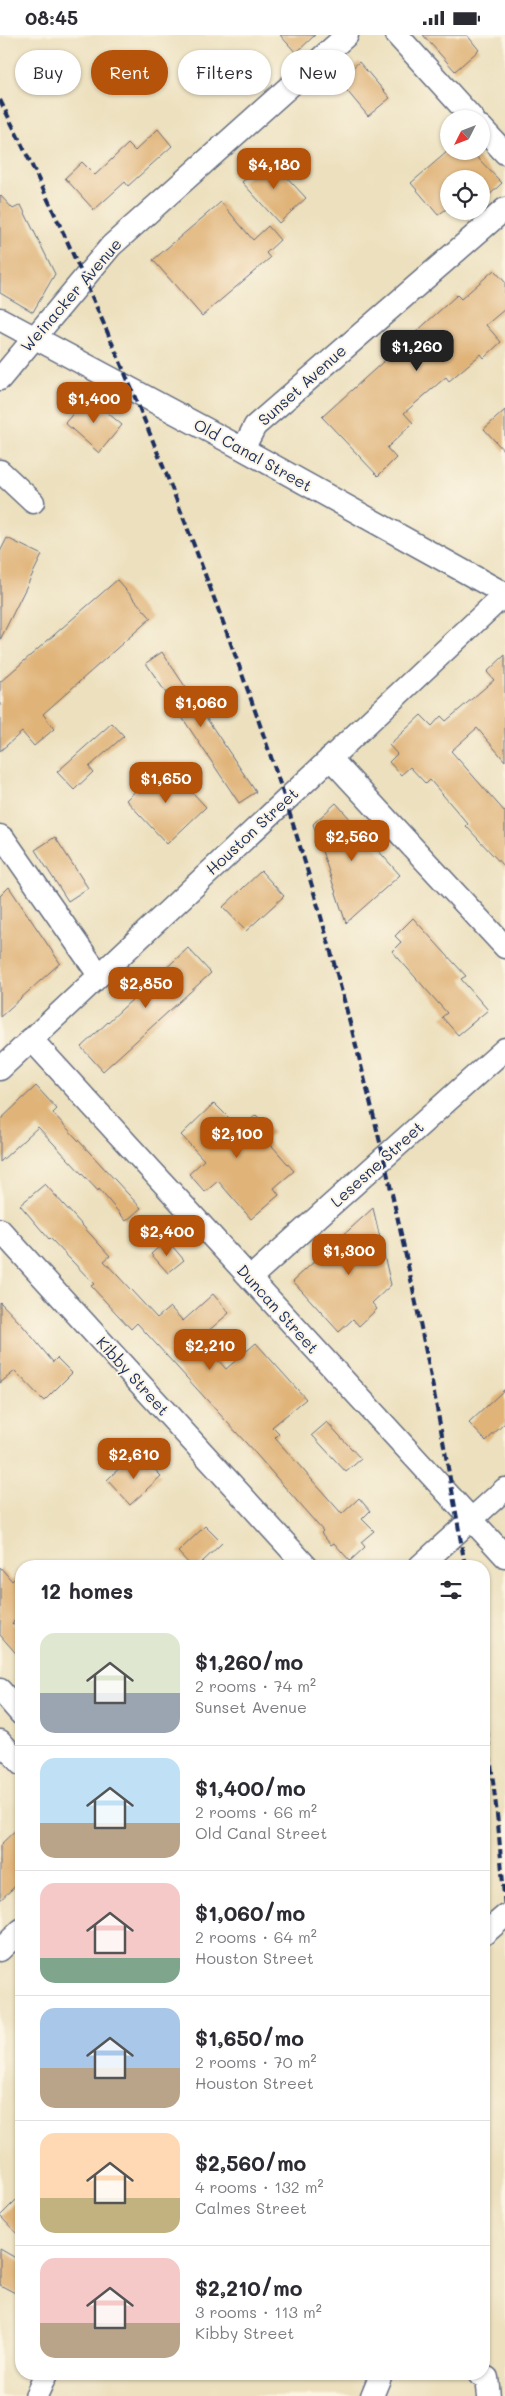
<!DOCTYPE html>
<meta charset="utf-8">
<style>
body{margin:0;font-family:Mali,sans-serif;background:#f7f7f7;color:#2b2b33;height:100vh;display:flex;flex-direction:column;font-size:19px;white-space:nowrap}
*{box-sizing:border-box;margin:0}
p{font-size:16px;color:#7c7c81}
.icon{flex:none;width:28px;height:28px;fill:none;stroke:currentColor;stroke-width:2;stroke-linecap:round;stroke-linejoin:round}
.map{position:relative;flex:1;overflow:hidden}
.panel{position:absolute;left:15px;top:1525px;width:475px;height:820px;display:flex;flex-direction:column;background:#fff;border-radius:20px;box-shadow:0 1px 4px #0004}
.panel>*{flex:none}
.guide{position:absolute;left:15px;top:15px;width:475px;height:45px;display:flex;gap:10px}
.needle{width:32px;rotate:228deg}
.fabs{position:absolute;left:440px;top:75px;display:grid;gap:10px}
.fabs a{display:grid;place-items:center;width:50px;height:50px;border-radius:50%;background:#fff;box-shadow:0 1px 4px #0004;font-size:25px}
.price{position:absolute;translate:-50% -42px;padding:0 11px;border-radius:10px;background:#b45309;color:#fff;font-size:16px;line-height:32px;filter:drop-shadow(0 1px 2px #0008)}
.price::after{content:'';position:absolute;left:50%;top:30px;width:15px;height:11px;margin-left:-8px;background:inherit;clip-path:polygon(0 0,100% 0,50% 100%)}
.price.selected{background:#222;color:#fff}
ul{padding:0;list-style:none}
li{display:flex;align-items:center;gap:15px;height:125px;padding:0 25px}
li+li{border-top:1px solid #e1e1e2}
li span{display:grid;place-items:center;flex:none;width:140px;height:100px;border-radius:15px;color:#555}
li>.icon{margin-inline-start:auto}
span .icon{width:60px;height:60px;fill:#fffc;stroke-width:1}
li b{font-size:21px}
h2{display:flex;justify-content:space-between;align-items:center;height:60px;padding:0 25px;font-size:21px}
.chip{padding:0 18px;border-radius:22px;background:#fff;box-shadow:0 1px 4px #0004;font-size:18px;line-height:45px}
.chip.selected{background:#b45309;color:#fff}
.status{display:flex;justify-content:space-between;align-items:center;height:35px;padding:0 25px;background:#fff;direction:ltr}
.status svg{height:14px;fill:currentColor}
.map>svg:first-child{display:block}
.building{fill:#e0b479}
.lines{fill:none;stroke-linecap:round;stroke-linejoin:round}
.minor-casing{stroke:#646d80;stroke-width:25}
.minor{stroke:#fff;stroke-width:22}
.rail{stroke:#1b2f5e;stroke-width:4;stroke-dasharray:8 4;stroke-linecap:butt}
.labels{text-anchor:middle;stroke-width:4;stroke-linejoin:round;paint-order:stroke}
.street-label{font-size:16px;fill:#1b2f5e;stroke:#fcf5e5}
</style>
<div class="status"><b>08:45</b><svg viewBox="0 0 49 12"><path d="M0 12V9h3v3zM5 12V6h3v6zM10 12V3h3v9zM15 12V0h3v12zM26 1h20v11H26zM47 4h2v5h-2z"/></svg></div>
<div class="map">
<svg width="505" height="2361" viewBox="0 0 505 2361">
<rect width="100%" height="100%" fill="#fcf5e5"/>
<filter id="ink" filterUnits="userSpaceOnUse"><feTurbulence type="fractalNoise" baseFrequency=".02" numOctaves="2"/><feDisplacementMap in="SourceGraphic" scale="10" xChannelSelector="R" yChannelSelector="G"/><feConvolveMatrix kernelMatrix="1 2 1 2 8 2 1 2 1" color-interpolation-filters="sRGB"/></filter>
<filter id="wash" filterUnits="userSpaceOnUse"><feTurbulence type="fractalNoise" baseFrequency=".0096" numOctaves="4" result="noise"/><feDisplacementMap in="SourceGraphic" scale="20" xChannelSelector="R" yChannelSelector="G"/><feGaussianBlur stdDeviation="1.12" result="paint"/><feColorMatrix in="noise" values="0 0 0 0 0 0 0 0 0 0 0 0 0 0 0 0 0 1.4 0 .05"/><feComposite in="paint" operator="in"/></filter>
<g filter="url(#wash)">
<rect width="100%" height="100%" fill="#ece0be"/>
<g id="blocks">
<path class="building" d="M280 0H315L296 18Z
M423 0H467L479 15 455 36Z
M359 27 390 63 368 81 338 45Z
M158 94 172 111 128 151 125 147 94 175 65 143 82 127 95 140 128 109 135 116Z
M448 116H471L502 148 481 168V144H449V172L438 180 411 148Z
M269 123 306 163 279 188 242 147Z
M0 160 13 174 21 170 55 239 33 277 0 258Z
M221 167 253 205 268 191 280 205 266 218 270 223 202 281 153 225Z
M494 235 505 247V274L486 290 501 307 484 323 481 319 449 346 446 342 404 378 413 388 387 413 396 423 378 441 322 382 457 260 461 264Z
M88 361 122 390 99 418 65 388Z
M505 375V417L484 394Z
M7 503 42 520 0 605V517Z
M117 545 151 583 43 679 54 694 34 711 22 697 0 716V647Z
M162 617 256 757 239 768 146 628Z
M505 620V726L477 693 451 716 505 777V833L466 791 468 789 430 745 426 749 410 732 401 740 389 727 397 719 389 710 421 680 432 691 441 681 446 686 494 645 487 637Z
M112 688 124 701 89 732 93 737 74 755 57 737Z
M165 728 206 772 167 809 126 765Z
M336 768 400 840 346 888 313 789Z
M55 802 88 853 68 866 35 815Z
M261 836 284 861 246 896 223 872Z
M9 852 60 928 0 982V861Z
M413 883 466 941 461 944 488 975 458 1000 442 982 447 978 392 916 401 907 395 901Z
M188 913 211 938 103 1036 81 1012Z
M36 1051 57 1074 53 1078 141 1173 126 1186 99 1154 98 1156 38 1092 0 1127V1085Z
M214 1068 240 1094 256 1080 273 1098 266 1104 294 1136 274 1153 279 1160 251 1184 218 1146 205 1157 189 1139 204 1125 181 1100Z
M45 1149 110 1221 104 1226 157 1283 170 1272 183 1286 213 1259 229 1278 199 1304 226 1334 256 1308 306 1364 272 1392 279 1399 275 1403 342 1479 359 1463 370 1476 362 1484 374 1496 361 1507 365 1512 350 1526 334 1508 331 1510 321 1498 323 1496 256 1419 137 1288 131 1294 91 1251 94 1249 50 1203 49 1204 20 1170Z
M373 1173 391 1250 372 1268 377 1274 359 1291 353 1284 339 1297 293 1246Z
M167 1205 184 1225 168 1238 151 1219Z
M0 1267 23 1291 53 1327 57 1323 72 1338 44 1366 15 1336 0 1348Z
M505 1354V1388L486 1406 469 1388Z
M327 1387 361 1424 346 1437 312 1400Z
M144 1423 161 1441 130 1470 107 1445 127 1426 133 1434Z
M205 1491 222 1508 198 1531H191L178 1517Z
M0 1532 12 1546 21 1538V1580L12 1588 21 1598V1624L0 1600Z
M21 1790V1846L0 1865V1810Z
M21 2160V2203L0 2181Z
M0 2214 21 2226V2261L0 2250Z"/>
</g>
</g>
<g filter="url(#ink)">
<use href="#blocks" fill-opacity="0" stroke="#646d80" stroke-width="1"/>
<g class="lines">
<defs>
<path id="minor" d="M397 0 473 84
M481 92 505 118
M0 284 243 414 505 559
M0 344 111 211 347 0
M243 414 255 391 505 174
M0 436 33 467
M330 723 505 912
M0 801 4 804 99 940
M31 1004 505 1521
M0 1034 505 559
M0 1195 306 1531
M250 1243 505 1014
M420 1531 505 1454
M0 1655 21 1679
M0 1706 21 1729
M484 1899 505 1881
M0 1915 21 1895
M479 2339 487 2343 489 2361
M36 2361 46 2339
M372 2361 381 2339"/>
</defs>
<use href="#minor" class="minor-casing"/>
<use href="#minor" class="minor"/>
<path class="rail" d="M0 65C77 220 145 380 206 542 251 660 293 781 327 903 385 1110 430 1319 465 1531
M484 1671 498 1788 505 1873"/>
</g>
</g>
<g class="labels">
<g class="street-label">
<text transform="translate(71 260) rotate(-49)" y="6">Weinacker Avenue</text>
<text transform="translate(302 350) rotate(-42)" y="6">Sunset Avenue</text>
<text transform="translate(253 420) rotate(29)" y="6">Old Canal Street</text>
<text transform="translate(252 796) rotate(-43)" y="6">Houston Street</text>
<text transform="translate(377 1129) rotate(-42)" y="6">Lesesne Street</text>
<text transform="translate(278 1274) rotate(48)" y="6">Duncan Street</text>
<text transform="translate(133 1341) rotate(48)" y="6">Kibby Street</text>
</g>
</g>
</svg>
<div class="fabs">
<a><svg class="needle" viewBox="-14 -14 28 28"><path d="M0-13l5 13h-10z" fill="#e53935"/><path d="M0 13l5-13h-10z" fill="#7c7c81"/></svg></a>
<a><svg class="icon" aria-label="locate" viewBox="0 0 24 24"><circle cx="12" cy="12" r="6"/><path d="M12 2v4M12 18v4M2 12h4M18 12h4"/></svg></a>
</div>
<b class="price" style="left:274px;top:155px">$4,180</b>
<b class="price selected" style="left:417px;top:337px">$1,260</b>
<b class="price" style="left:94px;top:389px">$1,400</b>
<b class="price" style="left:201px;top:693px">$1,060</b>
<b class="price" style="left:166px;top:769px">$1,650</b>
<b class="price" style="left:352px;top:827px">$2,560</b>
<b class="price" style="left:146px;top:974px">$2,850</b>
<b class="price" style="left:237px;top:1124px">$2,100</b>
<b class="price" style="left:167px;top:1222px">$2,400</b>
<b class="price" style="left:349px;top:1241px">$1,300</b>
<b class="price" style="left:210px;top:1336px">$2,210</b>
<b class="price" style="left:134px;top:1445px">$2,610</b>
<div class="guide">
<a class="chip">Buy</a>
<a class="chip selected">Rent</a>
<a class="chip">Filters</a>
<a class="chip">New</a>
</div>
<section class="panel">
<h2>12 homes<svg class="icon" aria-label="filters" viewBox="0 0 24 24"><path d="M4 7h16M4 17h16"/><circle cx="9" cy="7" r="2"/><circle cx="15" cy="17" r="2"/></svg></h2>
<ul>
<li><span style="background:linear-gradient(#dfe7d0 60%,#9aa5b1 0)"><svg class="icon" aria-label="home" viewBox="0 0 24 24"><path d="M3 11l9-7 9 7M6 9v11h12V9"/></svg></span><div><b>$1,260/mo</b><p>2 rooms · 74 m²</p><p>Sunset Avenue</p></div></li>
<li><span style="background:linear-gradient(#bfe0f5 65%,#b9a48a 0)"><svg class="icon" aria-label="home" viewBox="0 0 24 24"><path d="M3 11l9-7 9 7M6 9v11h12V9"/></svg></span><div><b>$1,400/mo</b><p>2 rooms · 66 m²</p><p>Old Canal Street</p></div></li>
<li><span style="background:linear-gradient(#f6c9c9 75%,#7fa58c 0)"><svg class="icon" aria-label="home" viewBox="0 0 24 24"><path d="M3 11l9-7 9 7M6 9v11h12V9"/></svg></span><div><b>$1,060/mo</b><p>2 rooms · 64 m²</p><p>Houston Street</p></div></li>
<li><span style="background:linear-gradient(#a9c7e8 60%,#b9a48a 0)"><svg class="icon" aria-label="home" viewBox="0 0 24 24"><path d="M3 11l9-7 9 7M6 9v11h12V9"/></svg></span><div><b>$1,650/mo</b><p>2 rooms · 70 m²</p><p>Houston Street</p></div></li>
<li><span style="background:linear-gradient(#ffd9b3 65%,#c2b280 0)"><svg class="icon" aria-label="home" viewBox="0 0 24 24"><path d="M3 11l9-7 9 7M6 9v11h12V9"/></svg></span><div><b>$2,560/mo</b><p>4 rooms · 132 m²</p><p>Calmes Street</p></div></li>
<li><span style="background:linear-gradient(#f6c9c9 65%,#b9a48a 0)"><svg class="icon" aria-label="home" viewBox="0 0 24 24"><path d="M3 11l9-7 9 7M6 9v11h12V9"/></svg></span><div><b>$2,210/mo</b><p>3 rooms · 113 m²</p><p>Kibby Street</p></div></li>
</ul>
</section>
</div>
